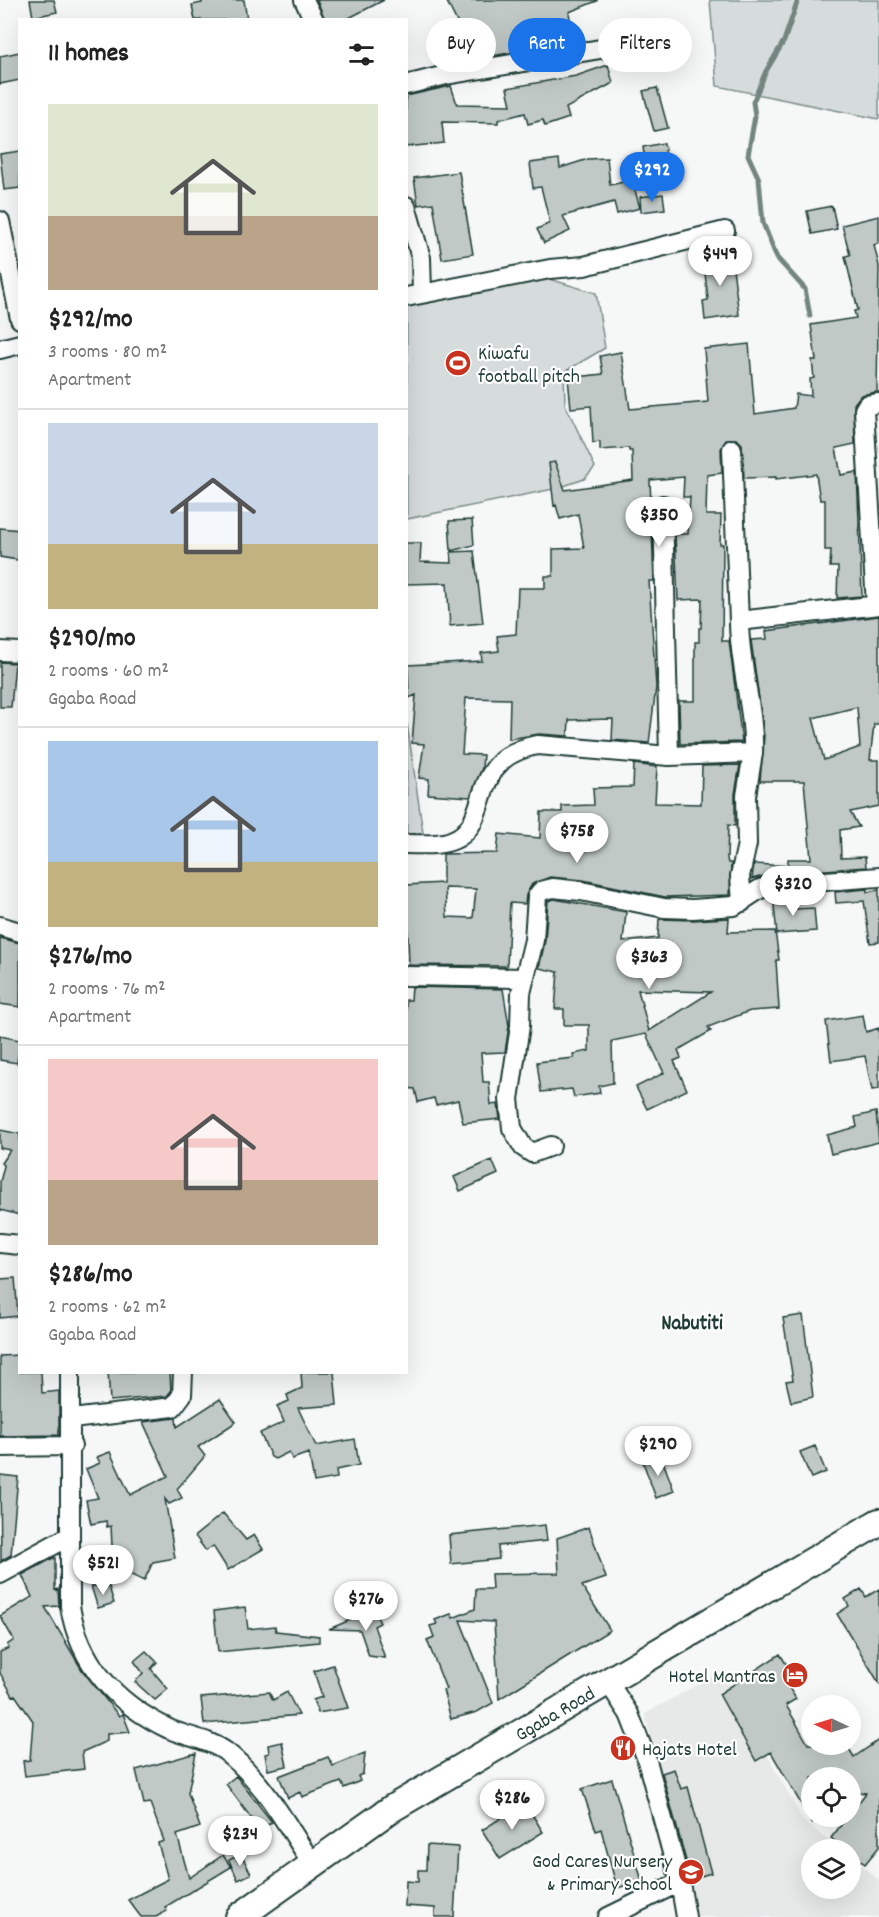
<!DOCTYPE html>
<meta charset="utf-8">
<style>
body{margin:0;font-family:Dekko,sans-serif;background:#f6f6f6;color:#222;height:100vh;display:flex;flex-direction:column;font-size:22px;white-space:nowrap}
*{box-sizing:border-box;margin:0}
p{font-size:20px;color:#767676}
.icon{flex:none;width:33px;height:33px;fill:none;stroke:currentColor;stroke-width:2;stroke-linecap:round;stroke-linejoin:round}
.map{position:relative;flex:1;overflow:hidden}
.side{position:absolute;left:18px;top:18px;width:390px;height:1356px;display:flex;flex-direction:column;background:#fff;border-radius:0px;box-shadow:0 6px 24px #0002}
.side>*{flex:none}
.banner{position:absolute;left:426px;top:18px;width:363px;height:54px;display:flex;gap:12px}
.needle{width:39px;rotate:274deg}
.tools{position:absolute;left:801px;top:1695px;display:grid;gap:12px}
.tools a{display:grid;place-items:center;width:60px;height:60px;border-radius:50%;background:#fff;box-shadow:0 6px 24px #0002;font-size:30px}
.price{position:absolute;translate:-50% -51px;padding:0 14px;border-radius:21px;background:#fff;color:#222;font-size:20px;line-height:39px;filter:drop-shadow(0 2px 3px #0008)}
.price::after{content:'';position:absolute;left:50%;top:36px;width:18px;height:14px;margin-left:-9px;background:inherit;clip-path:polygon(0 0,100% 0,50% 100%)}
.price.current{background:#1a73e8;color:#fff}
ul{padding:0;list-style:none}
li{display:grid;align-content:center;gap:12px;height:318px;padding:0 30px}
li+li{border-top:2px solid #e0e0e0}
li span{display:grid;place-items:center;height:186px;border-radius:0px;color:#555}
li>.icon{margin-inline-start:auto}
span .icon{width:108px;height:108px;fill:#fffc;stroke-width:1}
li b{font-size:26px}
h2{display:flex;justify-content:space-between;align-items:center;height:72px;padding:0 30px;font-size:26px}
.pill{padding:0 21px;border-radius:27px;background:#fff;box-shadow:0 6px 24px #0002;font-size:21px;line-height:54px}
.pill.current{background:#1a73e8;color:#fff}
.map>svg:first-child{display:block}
.built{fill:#e6e9e8}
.green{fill:#d6dcdb;stroke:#7a8c88;stroke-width:1.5}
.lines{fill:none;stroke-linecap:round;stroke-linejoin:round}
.stream{stroke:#72857f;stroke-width:5}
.building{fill:#c0c9c6;stroke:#1f3d34;stroke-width:1.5;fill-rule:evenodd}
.minor-casing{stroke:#1f3d34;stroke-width:22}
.secondary-casing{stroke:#1f3d34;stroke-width:30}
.minor{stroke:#fff;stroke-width:18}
.secondary{stroke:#fff;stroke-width:26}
.labels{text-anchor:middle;stroke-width:4.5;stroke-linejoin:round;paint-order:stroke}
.poi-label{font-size:20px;fill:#1f3d34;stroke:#fff;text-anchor:start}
.street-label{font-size:20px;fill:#1f3d34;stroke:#fff}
.neighbourhood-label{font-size:21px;font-weight:bold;fill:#1f3d34;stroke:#fff}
</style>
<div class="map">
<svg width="879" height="1917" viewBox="0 0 879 1917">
<rect width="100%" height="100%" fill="#f6f7f7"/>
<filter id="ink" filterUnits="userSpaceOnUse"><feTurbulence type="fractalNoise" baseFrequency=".0167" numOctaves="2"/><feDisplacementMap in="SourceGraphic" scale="12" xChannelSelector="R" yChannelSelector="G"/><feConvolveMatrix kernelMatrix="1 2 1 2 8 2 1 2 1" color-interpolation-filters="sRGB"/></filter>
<g filter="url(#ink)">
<path class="built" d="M722 1671 803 1821 840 1849 812 1850V1888H850L851 1857 879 1880V1917H694L645 1714Z"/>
<path class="green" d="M710 0H879V119L717 86Z
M529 273 596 293 605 348 564 372 565 404 595 467 584 479 558 488 407 519V304Z
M407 723 423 833 407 834Z"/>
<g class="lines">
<path class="stream" d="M798 0 784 41 766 71 753 102 755 116 748 155 759 179 763 223 777 258 805 289 810 316"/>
</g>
<path class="building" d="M30 0H54L57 12 33 17Z
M201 0H244L247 20H195L192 5 202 3Z
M317 0H384L345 20H325Z
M446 0H597V1L569 12 572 33 539 38 542 47 436 66 431 35 461 30Z
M674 30 680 53 651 60 645 38Z
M20 52V80L0 84V56Z
M608 65 613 83 566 108 569 118 545 126 543 120 528 124 525 113 498 120V123L442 122 444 143 406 147V96L451 86 457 104 511 105 507 88 576 76Z
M657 88 668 128 654 131 643 91Z
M664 143 666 157 645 160 643 147Z
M20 151V188L4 190 0 154Z
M607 158 610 185 632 180 640 208 617 214 614 202 563 216 570 231 544 243 537 229 550 223 541 187 533 188 530 163 559 159 560 168 588 159Z
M459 172 473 254 442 259 433 203 418 205 414 178Z
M663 194 665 209 641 212 640 197Z
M832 206 837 229 812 234 807 211Z
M879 216V243L874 245 879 266 877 392 861 395 854 404 855 444 836 448 841 475 857 472 862 596 837 598 838 567H830L831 550H825V500H820L816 474 776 479V477L744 478 742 444 737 439H727L721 449 722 473 707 475 706 515H721L720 544H723L722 641H729L742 742 680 744 679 701H695V642H699V628H701L702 599 678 600 675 534H688L690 497H683L684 477 650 480 654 581H649L656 687 649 743 612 740 613 719 569 720 568 736 539 734 509 739 510 699 466 698 462 754 483 755 482 768 470 797 428 794 429 779 419 778 424 744 412 743 416 695 409 698 408 665 482 661 481 653 499 651 497 636 516 634 518 588H545V576H553V549L584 548 578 514 560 519 556 505 554 506 549 463 555 462 565 490 633 480 632 451H629V448L600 450V442L593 443 591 406 571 408 568 378 603 374 600 356 621 352 630 409 708 402 704 349 749 344 755 414 794 408 796 394 811 396 810 379 814 378 812 360H816L811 325 856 318 854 311 858 310 845 256 850 255 842 225Z
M731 253 739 315 705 320 703 301 708 300 703 256Z
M472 520 474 545 451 551 449 521Z
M0 528 20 530 18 560 0 557Z
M406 543H421L420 562 452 563 451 552 474 551 483 623 450 626 447 583 406 584Z
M879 616V724H874L870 760H879V806L850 812 859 827 840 830 841 858 865 857 866 867 771 874 752 879 754 864 788 866V859H811L804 781H760L764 736 751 640 767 639 766 631ZM857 707 860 747 824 760 813 718Z
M0 662 15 663 11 707H0Z
M634 764 657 767 655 803 701 804 702 766 740 765 735 794V826L728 825 727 859 728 863H731L730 895 665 897 583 880 550 877 532 884 526 895 525 904 510 903 507 966 409 965 406 885 443 883V854L497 853 499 834 540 838 541 812H562V806L594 805 593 788 633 787ZM445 888 476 889 473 918 447 917Z
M867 889V892L879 890V942L870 943 864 901 836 903 835 892Z
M792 895 793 909 814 908 816 931 777 934 773 896Z
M554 899 626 912 623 942 658 938 659 919 693 920 729 918 728 932 775 931 779 960H776L779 1009 750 1011 708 1027 711 1031 678 1050 681 1058 674 1061 687 1090 647 1109 636 1087 664 1073 646 1034 612 1041 613 1083 599 1086 600 1093 574 1097 572 1089 541 1092 537 1062 574 1058 573 1054 589 1051V1025H564V1009H555L558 972 539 968 545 941 548 901ZM638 990 711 992 649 1031Z
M0 938 20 943V1007L0 1004Z
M412 987 503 989 509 1026 505 1052 481 1053 483 1082H489L491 1105 498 1104 500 1119 463 1123 458 1100 436 1105 434 1098 418 1102 415 1089 406 1088V1000H411Z
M863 1015 866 1032 879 1028V1089L872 1090 865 1056 831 1061 826 1021Z
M0 1036 20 1040 17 1063 0 1060Z
M876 1112 879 1142 831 1154 827 1135 857 1127 855 1117Z
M0 1130 20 1134V1215L0 1210V1182L4 1166 1 1163 10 1150 0 1148Z
M492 1160 498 1174 460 1191 454 1177Z
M15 1278 18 1316 0 1318V1279Z
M803 1315 813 1397 791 1402 786 1381 793 1380 783 1318Z
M20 1355V1372H41L42 1393 59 1391V1435L0 1436V1356Z
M108 1372H170L171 1391 167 1396 110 1401Z
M301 1372H334L337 1405 298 1408 316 1446 355 1439 359 1465 336 1470 337 1478 314 1482 309 1453 292 1459 289 1452 275 1459 271 1457 260 1433 284 1422 277 1406 289 1401 287 1395 302 1388Z
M220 1399 236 1422 198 1447 205 1456 177 1489 182 1498 169 1504 165 1499 175 1558 153 1562 144 1581 113 1566 111 1526 107 1527 106 1521 91 1524 86 1500 98 1498 86 1469 100 1463 97 1457 110 1452 130 1495 168 1476 143 1422 176 1418 177 1427Z
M815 1446 826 1472 811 1478 800 1452Z
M661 1456 674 1491 656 1498 643 1462Z
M0 1475 18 1477 11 1555 1 1561Z
M223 1513 246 1540 254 1535 263 1549 228 1570 213 1546 206 1551 195 1536Z
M545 1525 547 1541 498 1546 499 1559 451 1564 449 1535Z
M589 1527 606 1578 582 1586 610 1630 499 1699 494 1622 460 1620 493 1703 477 1712 451 1719 443 1690 446 1689 427 1640 434 1637 430 1626 437 1624 435 1620 451 1614 453 1618 475 1609 476 1589H492L491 1574 559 1573 557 1538Z
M55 1557V1590L58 1589 59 1606 45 1607 82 1670 119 1716 123 1714 130 1732 107 1734V1741L82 1752 84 1769 25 1776 23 1761 30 1760 33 1721 15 1695 13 1696 0 1673V1652L9 1648 7 1645 14 1640 0 1616 32 1597 22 1575Z
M91 1586 109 1587 114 1603 98 1608Z
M861 1589 866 1597 879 1589V1683L837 1614 849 1606 845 1599Z
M245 1607 248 1629 275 1626 276 1631 319 1636V1642L218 1652 214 1611Z
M374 1610 380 1623 374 1626 385 1658 369 1656 360 1630 329 1629Z
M146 1651 157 1662 151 1669 168 1689 155 1700 135 1682 143 1673 134 1661Z
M780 1654 796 1680 788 1686 796 1699 786 1705 808 1744H846L854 1757 879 1740V1847L865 1864 850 1853V1850H846L831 1838 866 1793 850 1791V1778H812V1823L771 1752 756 1761 719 1694Z
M333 1665 348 1708 318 1713 313 1700 322 1697 314 1671Z
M269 1692 273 1700 287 1692 299 1715 204 1724 201 1698Z
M282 1742 287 1766 268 1770 265 1754 269 1753 268 1745Z
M196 1753 188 1793 200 1827 177 1835 189 1878 223 1855 231 1867 165 1907 167 1911 156 1917H141L128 1900 168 1879 158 1843 164 1841 150 1803 144 1804 136 1770Z
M365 1753 363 1774 358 1776 360 1781 344 1788 341 1782 302 1797 300 1792 288 1798 279 1776 328 1757 333 1766Z
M674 1769 681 1789 688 1787 711 1873 691 1879 662 1773Z
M236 1776 272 1822 260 1830 226 1784Z
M612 1779 642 1881 617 1888 601 1829 596 1831 582 1789Z
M525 1803 543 1832 500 1859 482 1830Z
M427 1845 458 1847 454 1917H435V1908L405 1906 406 1881 418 1882V1870H426Z
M241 1854 251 1874 238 1880 229 1860Z"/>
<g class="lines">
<defs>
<path id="minor" d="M304 0 314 20
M406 85 446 75 624 45
M406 206 421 258 422 293
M0 221 20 319
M406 297 550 269 584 266 725 231
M0 349 20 344
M732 449 739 621
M663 505 669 756
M876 605 864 410 867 405 879 403
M0 651 20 652
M406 844C422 844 439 846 453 840 494 824 465 757 538 745L669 756 753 753C755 710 739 666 739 621L879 605
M742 902 740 876 747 844 746 796 753 753
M0 926 20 932
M406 976 523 978
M551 1146 532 1153 523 1147 512 1128 509 1099 520 1026 521 993 534 940 537 896 541 891 553 888 581 891 664 908 693 909 734 906 760 889 772 885 879 877
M0 1243 20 1245
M70 1372V1606C79 1664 117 1704 169 1729 187 1737 208 1739 225 1751 263 1780 286 1824 312 1863
M72 1419 173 1407 182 1395 183 1372
M0 1447 72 1446
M0 1574 70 1536
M608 1682 629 1714 646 1757 680 1882 686 1917
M608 1917 680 1882"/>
<g id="secondary">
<path id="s1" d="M239 1917 391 1809 879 1522"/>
</g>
</defs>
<use href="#minor" class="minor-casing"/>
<use href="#secondary" class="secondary-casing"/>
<use href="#minor" class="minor"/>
<use href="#secondary" class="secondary"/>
</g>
</g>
<defs>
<symbol id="stadium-disc" viewBox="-11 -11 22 22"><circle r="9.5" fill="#c8321e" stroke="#fff"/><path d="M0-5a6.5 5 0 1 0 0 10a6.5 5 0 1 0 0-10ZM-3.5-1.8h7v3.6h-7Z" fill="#fff"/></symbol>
<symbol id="hotel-disc" viewBox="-11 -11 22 22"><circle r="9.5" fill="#c8321e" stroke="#fff"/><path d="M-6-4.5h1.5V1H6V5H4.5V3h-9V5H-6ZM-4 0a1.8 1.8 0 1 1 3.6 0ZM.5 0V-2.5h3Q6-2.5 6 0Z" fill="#fff"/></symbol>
<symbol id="restaurant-disc" viewBox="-11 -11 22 22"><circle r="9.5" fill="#c8321e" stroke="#fff"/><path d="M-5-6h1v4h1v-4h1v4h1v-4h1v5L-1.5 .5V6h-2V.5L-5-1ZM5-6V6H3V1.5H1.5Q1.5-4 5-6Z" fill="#fff"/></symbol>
<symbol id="school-disc" viewBox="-11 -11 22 22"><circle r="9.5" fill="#c8321e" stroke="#fff"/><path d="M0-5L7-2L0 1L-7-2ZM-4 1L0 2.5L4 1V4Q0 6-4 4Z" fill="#fff"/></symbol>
</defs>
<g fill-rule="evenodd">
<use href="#stadium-disc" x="443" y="348" width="30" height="30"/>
<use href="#hotel-disc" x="780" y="1660" width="30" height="30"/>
<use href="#restaurant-disc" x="608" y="1733" width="30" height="30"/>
<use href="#school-disc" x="676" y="1857" width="30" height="30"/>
</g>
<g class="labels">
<g class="poi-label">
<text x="478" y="359">Kiwafu<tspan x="478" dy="23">football pitch</tspan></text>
<text x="776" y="1682" text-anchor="end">Hotel Mantras</text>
<text x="642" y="1755">Hajats Hotel</text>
<text x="672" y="1867" text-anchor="end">God Cares Nursery<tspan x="672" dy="23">&amp; Primary School</tspan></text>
</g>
<g class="street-label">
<text dy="7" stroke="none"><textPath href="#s1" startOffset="376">Ggaba Road</textPath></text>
</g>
<g class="neighbourhood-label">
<text x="692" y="1329">Nabutiti</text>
</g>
</g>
</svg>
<div class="tools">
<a><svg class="needle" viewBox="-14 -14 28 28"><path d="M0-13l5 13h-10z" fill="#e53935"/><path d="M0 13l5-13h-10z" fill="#767676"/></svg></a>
<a><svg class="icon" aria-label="locate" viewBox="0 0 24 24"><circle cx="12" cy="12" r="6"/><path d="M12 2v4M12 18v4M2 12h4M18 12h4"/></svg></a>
<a><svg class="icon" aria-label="layers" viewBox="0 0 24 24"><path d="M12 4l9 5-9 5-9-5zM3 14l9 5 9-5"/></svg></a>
</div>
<b class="price current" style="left:652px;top:203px">$292</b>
<b class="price" style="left:720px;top:287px">$449</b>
<b class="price" style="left:659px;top:548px">$350</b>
<b class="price" style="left:577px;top:864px">$758</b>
<b class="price" style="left:793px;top:917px">$320</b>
<b class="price" style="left:649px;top:990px">$363</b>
<b class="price" style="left:658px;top:1477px">$290</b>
<b class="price" style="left:103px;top:1596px">$521</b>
<b class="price" style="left:366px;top:1632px">$276</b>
<b class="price" style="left:512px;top:1831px">$286</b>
<b class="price" style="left:240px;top:1867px">$234</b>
<div class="banner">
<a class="pill">Buy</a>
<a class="pill current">Rent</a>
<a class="pill">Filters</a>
</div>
<section class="side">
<h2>11 homes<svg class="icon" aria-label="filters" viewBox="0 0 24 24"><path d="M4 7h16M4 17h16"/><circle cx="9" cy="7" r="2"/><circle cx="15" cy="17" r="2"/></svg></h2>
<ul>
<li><span style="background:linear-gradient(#dfe7d0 60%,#b9a48a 0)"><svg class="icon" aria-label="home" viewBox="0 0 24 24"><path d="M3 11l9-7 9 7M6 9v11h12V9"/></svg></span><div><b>$292/mo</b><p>3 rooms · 80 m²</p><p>Apartment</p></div></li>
<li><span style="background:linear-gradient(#c9d6e8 65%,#c2b280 0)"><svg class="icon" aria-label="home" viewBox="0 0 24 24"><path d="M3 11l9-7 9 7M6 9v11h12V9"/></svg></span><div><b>$290/mo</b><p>2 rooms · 60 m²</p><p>Ggaba Road</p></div></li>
<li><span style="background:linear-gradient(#a9c7e8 65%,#c2b280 0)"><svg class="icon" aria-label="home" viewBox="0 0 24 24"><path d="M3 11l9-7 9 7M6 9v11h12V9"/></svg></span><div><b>$276/mo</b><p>2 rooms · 76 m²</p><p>Apartment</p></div></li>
<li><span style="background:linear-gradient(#f6c9c9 65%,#b9a48a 0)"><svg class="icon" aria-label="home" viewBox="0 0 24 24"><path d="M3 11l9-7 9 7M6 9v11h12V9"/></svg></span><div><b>$286/mo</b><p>2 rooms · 62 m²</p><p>Ggaba Road</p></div></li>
</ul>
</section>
</div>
